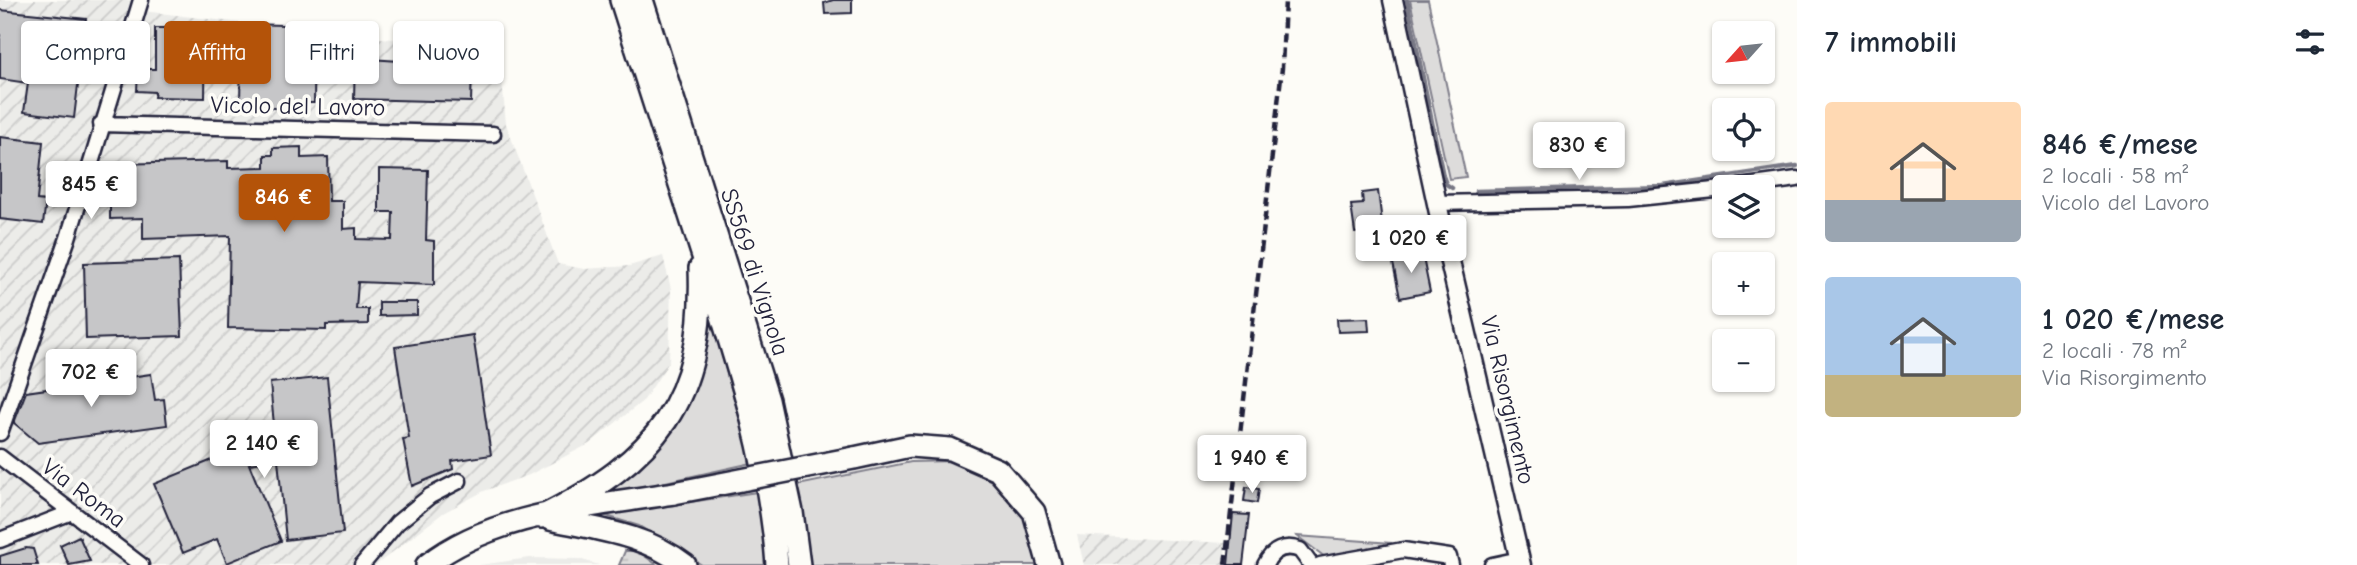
<!DOCTYPE html>
<html lang="it">
<meta charset="utf-8">
<style>
body{margin:0;font-family:"Comic Neue",sans-serif;background:#f6f6f7;color:#1f2937;height:100vh;display:flex;flex-direction:column;font-size:26px;white-space:nowrap}
*{box-sizing:border-box;margin:0}
p{font-size:23px;color:#747a83}
.icon{flex:none;width:38px;height:38px;fill:none;stroke:currentColor;stroke-width:2;stroke-linecap:round;stroke-linejoin:round}
.map{position:relative;flex:1;overflow:hidden}
.details{display:flex;flex-direction:column;background:#fff;width:560px}
.details>*{flex:none}
.guide{position:absolute;left:21px;top:21px;width:665px;height:63px;display:flex;gap:14px}
.needle{width:46px;rotate:243deg}
.fabs{position:absolute;left:1712px;top:21px;display:grid;gap:14px}
.fabs a{display:grid;place-items:center;width:63px;height:63px;border-radius:7px;background:#fff;box-shadow:0 2px 5px #0004;font-size:35px}
.price{position:absolute;translate:-50% -60px;padding:0 16px;border-radius:7px;background:#fff;color:#222;font-size:23px;line-height:46px;filter:drop-shadow(0 2px 4px #0008)}
.price::after{content:'';position:absolute;left:50%;top:42px;width:21px;height:16px;margin-left:-10px;background:inherit;clip-path:polygon(0 0,100% 0,50% 100%)}
.price.on{background:#b45309;color:#fff}
ul{padding:0;list-style:none}
li{display:flex;align-items:center;gap:21px;height:175px;padding:0 28px}
li span{display:grid;place-items:center;flex:none;width:196px;height:140px;border-radius:7px;color:#555}
li>.icon{margin-inline-start:auto}
span .icon{width:84px;height:84px;fill:#fffc;stroke-width:1}
li b{font-size:30px}
h2{display:flex;justify-content:space-between;align-items:center;height:84px;padding:0 28px;font-size:30px}
.tag{padding:0 24px;border-radius:7px;background:#fff;box-shadow:0 2px 5px #0004;font-size:24px;line-height:63px}
.tag.on{background:#b45309;color:#fff}
main{display:flex;flex:1;min-height:0}
.map>svg:first-child{display:block}
.built{fill:#ecece9}
.industrial{fill:url(#industrial-furrows)}
.green{fill:#dddcdb;stroke:#807f8b;stroke-width:2}
.wetland{fill:url(#wetland-marsh);stroke:#807f8b;stroke-width:2}
.lines{fill:none;stroke-linecap:round;stroke-linejoin:round}
.stream{stroke:#787885;stroke-width:4.5}
.building{fill:#c6c6c8;stroke:#22223b;stroke-width:2}
.minor-casing{stroke:#22223b;stroke-width:19}
.major-casing{stroke:#22223b;stroke-width:23}
.highway-casing{stroke:#22223b;stroke-width:26}
.minor{stroke:#fdfcf7;stroke-width:14}
.major{stroke:#fdfcf7;stroke-width:18}
.highway{stroke:#fdfcf7;stroke-width:21}
.rail{stroke:#22223b;stroke-width:4.5;stroke-dasharray:10 5;stroke-linecap:butt}
.highway-bridge-casing{stroke:#22223b;stroke-width:26;stroke-linecap:butt}
.highway-bridge{stroke:#fdfcf7;stroke-width:21}
.labels{text-anchor:middle;stroke-width:7;stroke-linejoin:round;paint-order:stroke}
.street-label{font-size:24px;fill:#22223b;stroke:#fdfcf7}
</style>
<main>
<div class="map">
<svg width="1797" height="565" viewBox="0 0 1797 565">
<defs>
<pattern id="industrial-furrows" width="10" height="10" patternUnits="userSpaceOnUse" patternTransform="scale(1.75)"><rect width="10" height="10" fill="#ecece9"/><path d="M-1 1l2-2M0 10L10 0M9 11l2-2" fill="none" stroke="#cacac9"/></pattern>
<pattern id="wetland-marsh" width="20" height="14" patternUnits="userSpaceOnUse" patternTransform="scale(1.75)"><rect width="20" height="14" fill="#dddcdb"/><path d="M1 5h8M5 5V1M11 12h8M15 12V8" fill="none" stroke="#bdbcbd"/></pattern>
</defs>
<rect width="100%" height="100%" fill="#fdfcf7"/>
<filter id="ink" filterUnits="userSpaceOnUse"><feTurbulence type="fractalNoise" baseFrequency=".0143" numOctaves="2"/><feDisplacementMap in="SourceGraphic" scale="14" xChannelSelector="R" yChannelSelector="G"/><feConvolveMatrix kernelMatrix="1 2 1 2 8 2 1 2 1" color-interpolation-filters="sRGB"/></filter>
<g filter="url(#ink)">
<path class="built" d="M530 558 579 559 599 565H479Z"/>
<path class="industrial" d="M0 0H144L143 11 340 35 499 47 506 124 558 264 584 269 629 266 663 256 671 289 669 362 644 400 589 444 529 475 484 491 443 513 376 565H0Z
M1077 535 1226 543 1224 565H1084Z"/>
<path class="green" d="M1410 0H1428L1466 177 1449 179Z
M709 309 752 463 602 496C649 461 692 412 705 353 708 339 708 324 709 309Z
M952 461 992 481 1025 517 1040 565H810L798 485 911 462Z
M757 492 767 565H702L639 526 603 515Z
M1297 536 1392 543 1325 557Z"/>
<path class="wetland" d="M625 551H638L657 565H619Z"/>
<g class="lines">
<path class="stream" d="M1407 0 1443 176 1446 184 1452 188
M1476 191 1663 186 1797 166"/>
</g>
<path class="building" d="M833 0H852V13L825 14 824 3Z
M0 10 86 19 74 118 24 112 28 83 0 79Z
M243 24 284 25V29L315 30 314 103H286V108H260L261 102H240L241 55H234V40H242Z
M155 28H206L205 98 154 97 155 92 137 91 138 69H155Z
M355 58 429 63V67L472 68 471 102 354 99Z
M0 137 43 142 37 200 46 201 43 224 0 219Z
M301 147V158L328 157 329 201H343V229L356 228V239L392 240 393 212H379V169L428 170 426 240 434 241V285L358 282 356 309H368V324L326 325V330L228 328 230 236 143 239V218L110 219V195H119L118 164 228 161V168L265 167V155H273V148Z
M1378 191 1383 230 1355 233 1351 205 1363 204 1362 193Z
M1422 253 1430 292 1400 298 1392 258Z
M179 260 182 336 86 339 84 263Z
M379 302H417V315L379 316Z
M1368 318 1369 331 1338 332 1337 319Z
M473 335 491 455 452 461 453 469 412 486 403 439 409 438 395 347Z
M151 374 155 400 164 399 167 425 38 443 14 423 26 392Z
M327 377 343 533 286 540 278 460 249 464 281 541 227 563 217 539 183 553 154 484 251 444 249 429 274 425 270 383Z
M1246 487 1259 489 1257 503 1244 501Z
M1233 514 1249 515 1243 565H1228Z
M79 536 90 561 69 565 60 545Z
M26 548 33 549 38 565H0V556Z"/>
<g class="lines">
<defs>
<path id="minor" d="M101 124 493 134
M1739 187 1797 179
M1436 203 1628 199 1724 189
M0 433 68 238 141 0
M0 457 141 565
M0 540 72 512
M362 565 397 523 430 496 459 481
M1265 565C1272 550 1285 544 1300 550L1311 565
M1320 565 1403 550 1449 557 1451 565
M1492 565 1520 559"/>
<path id="major" d="M1393 0 1444 236 1521 565"/>
<path id="highway" d="M621 0C650 92 680 183 709 275 739 369 770 466 777 565
M642 0 768 400 792 512 799 565
M854 458 910 446 950 449 998 470 1034 512 1049 565
M541 517C657 459 705 401 700 268
M550 519C596 529 647 535 685 565
M427 565C495 512 592 507 674 493"/>
</defs>
<use href="#minor" class="minor-casing"/>
<use href="#major" class="major-casing"/>
<use href="#highway" class="highway-casing"/>
<use href="#minor" class="minor"/>
<use href="#major" class="major"/>
<use href="#highway" class="highway"/>
<path class="rail" d="M1225 565 1282 68 1285 0"/>
<defs>
<path id="highway-bridge" d="M674 493 854 458"/>
</defs>
<use href="#highway-bridge" class="highway-bridge-casing"/>
<use href="#highway-bridge" class="highway-bridge"/>
</g>
</g>
<g class="labels">
<g class="street-label">
<text transform="translate(298 106) rotate(1)" y="8">Vicolo del Lavoro</text>
<text transform="translate(755 272) rotate(72)" y="8">SS569 di Vignola</text>
<text transform="translate(1508 400) rotate(77)" y="8">Via Risorgimento</text>
<text transform="translate(84 493) rotate(37)" y="8">Via Roma</text>
</g>
</g>
</svg>
<div class="fabs">
<a><svg class="needle" viewBox="-14 -14 28 28"><path d="M0-13l5 13h-10z" fill="#e53935"/><path d="M0 13l5-13h-10z" fill="#747a83"/></svg></a>
<a><svg class="icon" aria-label="locate" viewBox="0 0 24 24"><circle cx="12" cy="12" r="6"/><path d="M12 2v4M12 18v4M2 12h4M18 12h4"/></svg></a>
<a><svg class="icon" aria-label="layers" viewBox="0 0 24 24"><path d="M12 4l9 5-9 5-9-5zM3 14l9 5 9-5"/></svg></a>
<a>+</a>
<a>−</a>
</div>
<b class="price" style="left:1579px;top:182px">830 €</b>
<b class="price" style="left:91px;top:221px">845 €</b>
<b class="price on" style="left:284px;top:234px">846 €</b>
<b class="price" style="left:1411px;top:275px">1 020 €</b>
<b class="price" style="left:91px;top:409px">702 €</b>
<b class="price" style="left:264px;top:480px">2 140 €</b>
<b class="price" style="left:1252px;top:495px">1 940 €</b>
<div class="guide">
<a class="tag">Compra</a>
<a class="tag on">Affitta</a>
<a class="tag">Filtri</a>
<a class="tag">Nuovo</a>
</div>
</div>
<section class="details">
<h2>7 immobili<svg class="icon" aria-label="filters" viewBox="0 0 24 24"><path d="M4 7h16M4 17h16"/><circle cx="9" cy="7" r="2"/><circle cx="15" cy="17" r="2"/></svg></h2>
<ul>
<li><span style="background:linear-gradient(#ffd9b3 70%,#9aa5b1 0)"><svg class="icon" aria-label="home" viewBox="0 0 24 24"><path d="M3 11l9-7 9 7M6 9v11h12V9"/></svg></span><div><b>846 €/mese</b><p>2 locali · 58 m²</p><p>Vicolo del Lavoro</p></div></li>
<li><span style="background:linear-gradient(#a9c7e8 70%,#c2b280 0)"><svg class="icon" aria-label="home" viewBox="0 0 24 24"><path d="M3 11l9-7 9 7M6 9v11h12V9"/></svg></span><div><b>1 020 €/mese</b><p>2 locali · 78 m²</p><p>Via Risorgimento</p></div></li>
</ul>
</section>
</main>
